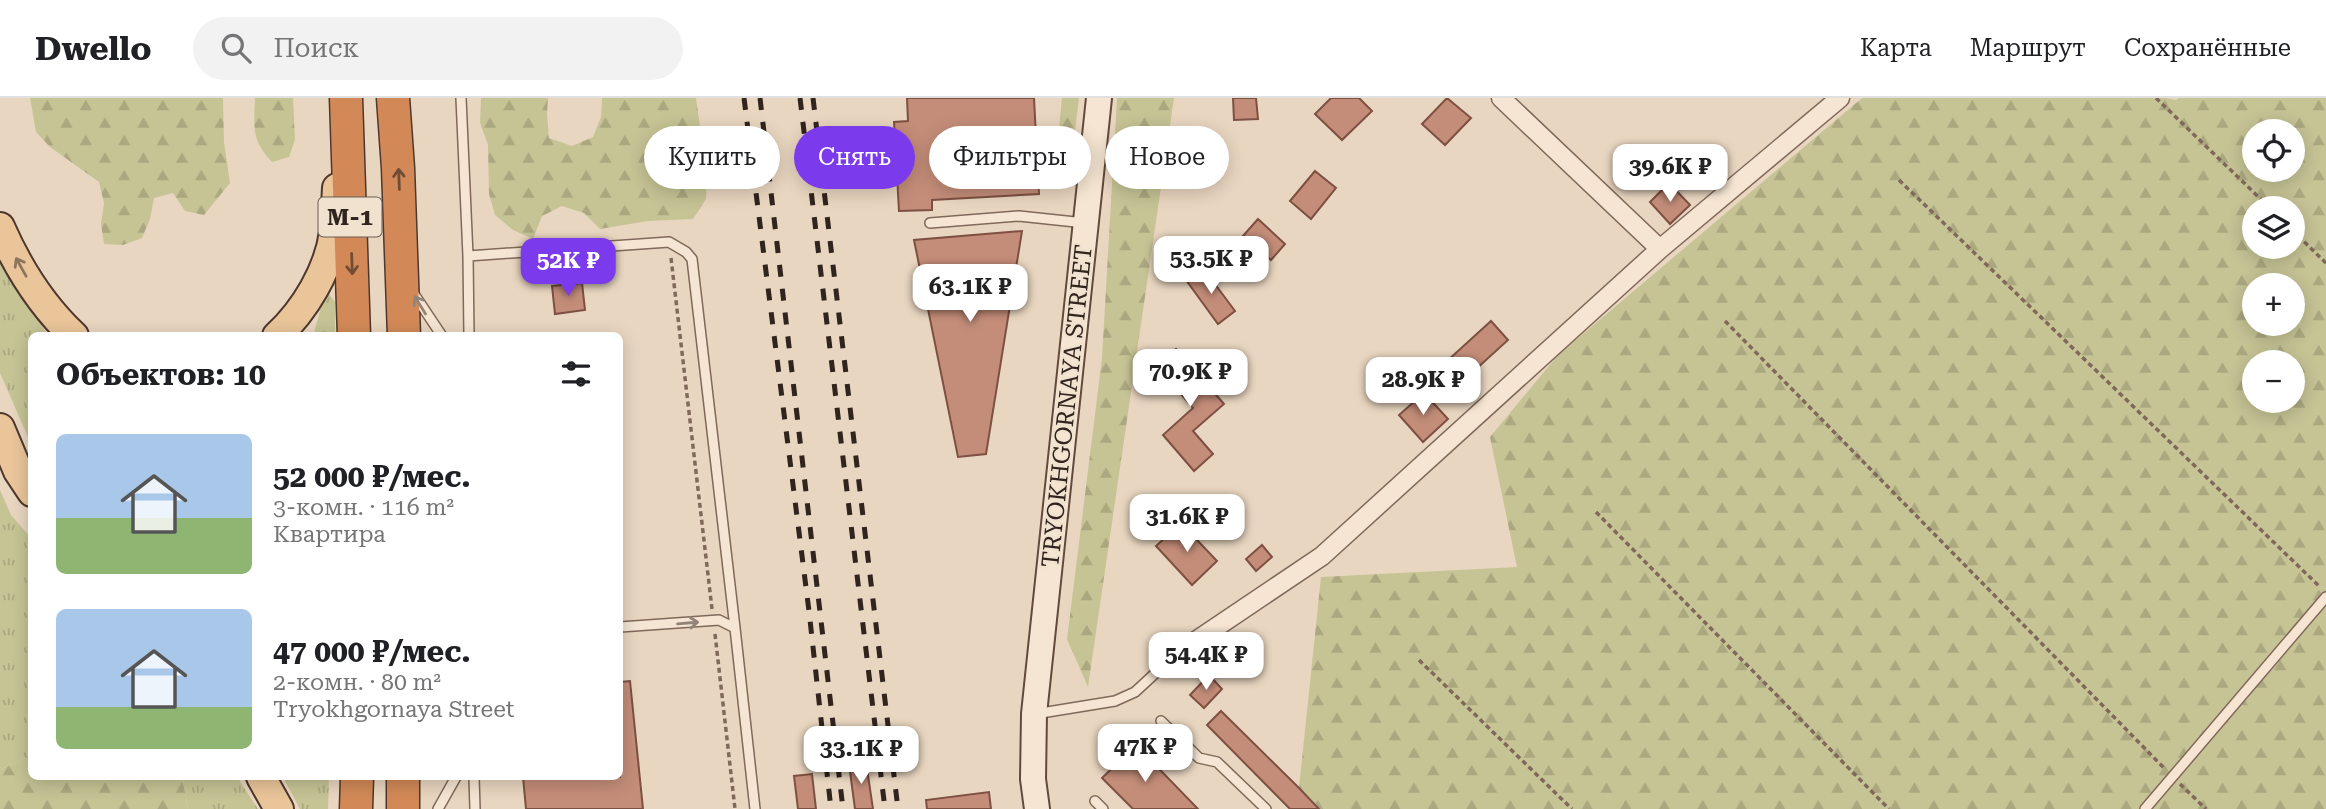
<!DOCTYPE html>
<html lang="ru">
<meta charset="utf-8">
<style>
body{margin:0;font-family:"Roboto Serif",serif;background:#f2f2f2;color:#202124;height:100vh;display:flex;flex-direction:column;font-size:26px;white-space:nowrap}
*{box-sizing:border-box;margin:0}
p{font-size:23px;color:#757577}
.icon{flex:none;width:38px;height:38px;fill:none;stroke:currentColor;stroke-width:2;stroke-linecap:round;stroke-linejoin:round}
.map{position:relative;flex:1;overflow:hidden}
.drawer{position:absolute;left:28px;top:234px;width:595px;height:448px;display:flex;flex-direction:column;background:#fff;border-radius:10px;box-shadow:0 4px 18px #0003}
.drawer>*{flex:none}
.top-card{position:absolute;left:644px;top:28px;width:665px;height:63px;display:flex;gap:14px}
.buttons{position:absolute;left:2242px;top:21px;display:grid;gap:14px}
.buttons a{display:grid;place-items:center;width:63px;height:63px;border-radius:50%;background:#fff;box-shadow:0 4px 18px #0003;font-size:35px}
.price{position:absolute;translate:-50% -60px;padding:0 16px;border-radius:14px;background:#fff;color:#222;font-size:23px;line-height:46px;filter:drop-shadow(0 2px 4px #0008)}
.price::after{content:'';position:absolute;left:50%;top:42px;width:21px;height:16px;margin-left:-10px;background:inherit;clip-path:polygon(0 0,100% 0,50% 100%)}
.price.active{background:#7c3aed;color:#fff}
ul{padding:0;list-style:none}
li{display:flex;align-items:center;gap:21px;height:175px;padding:0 28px}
li span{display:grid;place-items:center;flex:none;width:196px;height:140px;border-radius:10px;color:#555}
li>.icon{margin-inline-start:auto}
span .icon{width:84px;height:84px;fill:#fffc;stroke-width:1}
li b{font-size:30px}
h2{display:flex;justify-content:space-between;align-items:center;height:84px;padding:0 28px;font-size:30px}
.tag{padding:0 24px;border-radius:32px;background:#fff;box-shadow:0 4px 18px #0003;font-size:24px;line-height:63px}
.tag.active{background:#7c3aed;color:#fff}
header{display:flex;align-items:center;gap:42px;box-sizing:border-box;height:98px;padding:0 35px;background:#fff;border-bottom:2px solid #e0e0e0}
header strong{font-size:33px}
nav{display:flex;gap:38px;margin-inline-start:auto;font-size:24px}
.search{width:490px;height:63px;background:#f2f2f2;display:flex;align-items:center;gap:18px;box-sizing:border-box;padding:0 24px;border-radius:38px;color:#757577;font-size:26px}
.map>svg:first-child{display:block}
.grass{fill:url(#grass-tufts)}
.forest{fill:url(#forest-firs);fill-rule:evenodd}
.building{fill:#c48d79;stroke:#7d5042;stroke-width:2}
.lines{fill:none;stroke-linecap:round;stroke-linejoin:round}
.lane-casing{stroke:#80685a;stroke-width:12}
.street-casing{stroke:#80685a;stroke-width:21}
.secondary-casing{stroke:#624a3d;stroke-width:28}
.primary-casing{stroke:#4e382e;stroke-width:32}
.highway-casing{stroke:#4e382e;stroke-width:35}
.path{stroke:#80685a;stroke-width:3.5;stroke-dasharray:5 3.5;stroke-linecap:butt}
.lane{stroke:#f5e5d2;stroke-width:9}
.street{stroke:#f5e5d2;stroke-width:18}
.secondary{stroke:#f5e5d2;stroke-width:24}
.primary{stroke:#eac59a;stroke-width:28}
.highway{stroke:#d28957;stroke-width:32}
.rail{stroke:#31231d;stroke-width:5;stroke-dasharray:12 12;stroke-linecap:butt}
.oneway{stroke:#714c34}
.oneway2{stroke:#8e745c}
.oneway3{stroke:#938478}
.labels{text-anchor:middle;stroke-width:5;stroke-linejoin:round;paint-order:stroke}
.shield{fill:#f1e2cf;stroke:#6b5c52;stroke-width:2}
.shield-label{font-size:23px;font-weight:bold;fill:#31231d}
.street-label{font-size:24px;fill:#31231d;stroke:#f1e2cf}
</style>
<header>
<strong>Dwello</strong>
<div class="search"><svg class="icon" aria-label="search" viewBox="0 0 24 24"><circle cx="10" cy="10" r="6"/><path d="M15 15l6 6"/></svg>Поиск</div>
<nav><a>Карта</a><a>Маршрут</a><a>Сохранённые</a></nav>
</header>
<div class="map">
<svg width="2326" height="711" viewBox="0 0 2326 711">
<defs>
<pattern id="grass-tufts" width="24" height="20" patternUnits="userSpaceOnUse" patternTransform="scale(1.75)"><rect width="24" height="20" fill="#c6c495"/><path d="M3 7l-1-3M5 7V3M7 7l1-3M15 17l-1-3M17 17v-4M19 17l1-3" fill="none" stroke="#aba880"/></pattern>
<pattern id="forest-firs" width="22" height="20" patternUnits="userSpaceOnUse" patternTransform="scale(1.75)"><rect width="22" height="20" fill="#c6c495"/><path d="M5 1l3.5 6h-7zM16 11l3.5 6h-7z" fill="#aba880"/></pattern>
</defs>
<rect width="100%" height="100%" fill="#e9d6c0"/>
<path class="grass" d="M0 146 48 238H32L31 346 0 275Z
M329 196 335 204V238H313L323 202Z
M0 392 11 417 32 441 31 657 0 672Z
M185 679H237L258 711H188L183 684Z
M283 679H329L328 711H300Z"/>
<path class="forest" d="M30 0H223L224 44 230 85 204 117 185 113 173 95 154 100 150 121 142 140 123 147 104 146 101 126 104 105 99 84 50 49 36 34Z
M255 0H293L295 42 289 59 272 64C251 41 254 30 255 0Z
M481 0H548L547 16 549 40 572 48 593 39 601 19 602 0H696L707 79 706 101 693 121 648 123 600 131 584 115 562 108 542 118 533 141 513 132 495 117 489 96 488 47 480 25Z
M1062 0H1079L1071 66 1058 86 1056 59Z
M1117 0H1174L1088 589 1067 541 1102 260Z
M1862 0H2166L2176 2 2179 0H2326V711H1319L1299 690 1321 479 1517 469 1490 339 1558 257ZM2254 33H2292V72H2254ZM2254 110H2292V149H2254ZM2254 187H2292V226H2254ZM2254 264H2292V303H2254Z
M31 657 32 679H185L183 684 188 711H0V672Z"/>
<path class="building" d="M907 0H1034L1039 96 932 102V112L899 113 894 24 908 23Z
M1233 0H1256L1258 21 1234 22Z
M1331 0H1359L1372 13 1342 42 1315 16Z
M1447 0 1471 20 1445 47 1422 26Z
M1315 73 1336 90 1311 121 1290 103Z
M1669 85 1690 107 1670 126 1650 104Z
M1258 121 1285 146 1271 162 1243 138Z
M1022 133 986 356 958 359 914 142Z
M1203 170 1235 213 1218 226 1186 182Z
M582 185 585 212 555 216 552 188Z
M1491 223 1508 242 1464 282 1447 263Z
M1176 251 1224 306 1193 333 1213 356 1194 373 1163 337 1193 310 1157 268Z
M1424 295 1448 321 1423 344 1399 317Z
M1181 425 1217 463 1192 487 1156 448Z
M1262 447 1272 459 1256 473 1246 461Z
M1209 577 1222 591 1204 610 1190 597Z
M630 583 643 711H526L523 679H620V584Z
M1221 613 1299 690 1319 711H1290L1207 627Z
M1136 647 1198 711H1133L1102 680Z
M866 664 873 711H855L849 666Z
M812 676 816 711H798L794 678Z
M989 694 991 711H927L926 702Z"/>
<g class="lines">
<defs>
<path id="lane" d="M461 0 468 158
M930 125 1019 118 1085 125
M414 196 442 238
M469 238 468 158 669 144 686 154 692 161 735 530
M620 529 719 522 735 530 755 711
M1035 616 1115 603 1135 594 1175 557
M1161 623 1199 660 1217 664 1266 711
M474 679 475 711
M1095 703 1103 711
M438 711 456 679
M2145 711 2326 499"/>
<path id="street" d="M1501 0 1660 151
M1175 557 1322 458 1660 151 1840 0"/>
<path id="secondary" d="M1037 711 1033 681 1034 616 1099 0"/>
<path id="primary" d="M0 129C18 170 41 207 74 238
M277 238C305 212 329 172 334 134 336 120 336 105 337 90
M0 330 18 373 32 394
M261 679 279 711"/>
<path id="highway" d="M346 0 354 238
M393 0 398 70 404 238
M356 711 357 679
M403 711V679"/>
</defs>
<use href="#lane" class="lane-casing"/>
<use href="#street" class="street-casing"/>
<use href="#secondary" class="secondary-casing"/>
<use href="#primary" class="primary-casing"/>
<use href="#highway" class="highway-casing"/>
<path class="path" d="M2156 0 2270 110
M1899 82 2320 489
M2292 132 2326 165
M671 160 712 511
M1725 223 2165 671
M1596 414 1889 711
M715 536 735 711
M1419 562 1572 711
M2180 686 2206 711"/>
<use href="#lane" class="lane"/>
<use href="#street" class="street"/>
<use href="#secondary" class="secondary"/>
<use href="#primary" class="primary"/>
<use href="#highway" class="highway"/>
<path class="rail" d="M744 0 809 513 831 711
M760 0 843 711
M800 0 885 711
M813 0 898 711"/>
</g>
<defs><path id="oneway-shaft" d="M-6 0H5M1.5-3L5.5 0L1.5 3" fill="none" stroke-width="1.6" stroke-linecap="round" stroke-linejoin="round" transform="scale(1.75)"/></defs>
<g class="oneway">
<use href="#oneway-shaft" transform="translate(399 81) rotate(-92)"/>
<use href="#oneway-shaft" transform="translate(352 166) rotate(88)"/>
</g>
<use class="oneway2" href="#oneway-shaft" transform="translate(21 169) rotate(-119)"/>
<g class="oneway3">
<use href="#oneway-shaft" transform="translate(420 207) rotate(-122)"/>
<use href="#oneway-shaft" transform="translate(688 525) rotate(-5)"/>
</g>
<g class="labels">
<rect class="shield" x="318.5" y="99.5" width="63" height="39" rx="5"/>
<g class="shield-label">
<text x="350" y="127">М-1</text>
</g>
<g class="street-label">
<text transform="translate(1067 308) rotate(-84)" y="8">TRYOKHGORNAYA STREET</text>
</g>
</g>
</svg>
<div class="buttons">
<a><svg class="icon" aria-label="locate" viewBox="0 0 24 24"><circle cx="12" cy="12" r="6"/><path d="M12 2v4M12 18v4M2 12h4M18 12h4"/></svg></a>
<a><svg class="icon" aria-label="layers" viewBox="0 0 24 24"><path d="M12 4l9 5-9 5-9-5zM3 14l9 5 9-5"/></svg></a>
<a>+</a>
<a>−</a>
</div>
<b class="price" style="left:1670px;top:106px">39.6K ₽</b>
<b class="price" style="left:1211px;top:198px">53.5K ₽</b>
<b class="price active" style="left:568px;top:200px">52K ₽</b>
<b class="price" style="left:970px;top:226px">63.1K ₽</b>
<b class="price" style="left:1190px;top:311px">70.9K ₽</b>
<b class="price" style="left:1423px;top:319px">28.9K ₽</b>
<b class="price" style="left:1187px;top:456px">31.6K ₽</b>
<b class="price" style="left:1206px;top:594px">54.4K ₽</b>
<b class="price" style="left:1145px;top:686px">47K ₽</b>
<b class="price" style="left:861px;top:688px">33.1K ₽</b>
<div class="top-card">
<a class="tag">Купить</a>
<a class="tag active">Снять</a>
<a class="tag">Фильтры</a>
<a class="tag">Новое</a>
</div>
<section class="drawer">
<h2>Объектов: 10<svg class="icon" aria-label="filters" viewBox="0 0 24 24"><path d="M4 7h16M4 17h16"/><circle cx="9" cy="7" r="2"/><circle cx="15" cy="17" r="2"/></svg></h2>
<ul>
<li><span style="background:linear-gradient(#a9c7e8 60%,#8fb573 0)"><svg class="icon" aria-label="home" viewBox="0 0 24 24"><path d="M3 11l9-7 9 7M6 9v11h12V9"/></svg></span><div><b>52 000 ₽/мес.</b><p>3-комн. · 116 m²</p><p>Квартира</p></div></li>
<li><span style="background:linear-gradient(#a9c7e8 70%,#8fb573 0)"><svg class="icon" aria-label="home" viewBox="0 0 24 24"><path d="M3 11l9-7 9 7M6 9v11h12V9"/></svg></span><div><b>47 000 ₽/мес.</b><p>2-комн. · 80 m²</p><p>Tryokhgornaya Street</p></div></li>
</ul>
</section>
</div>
